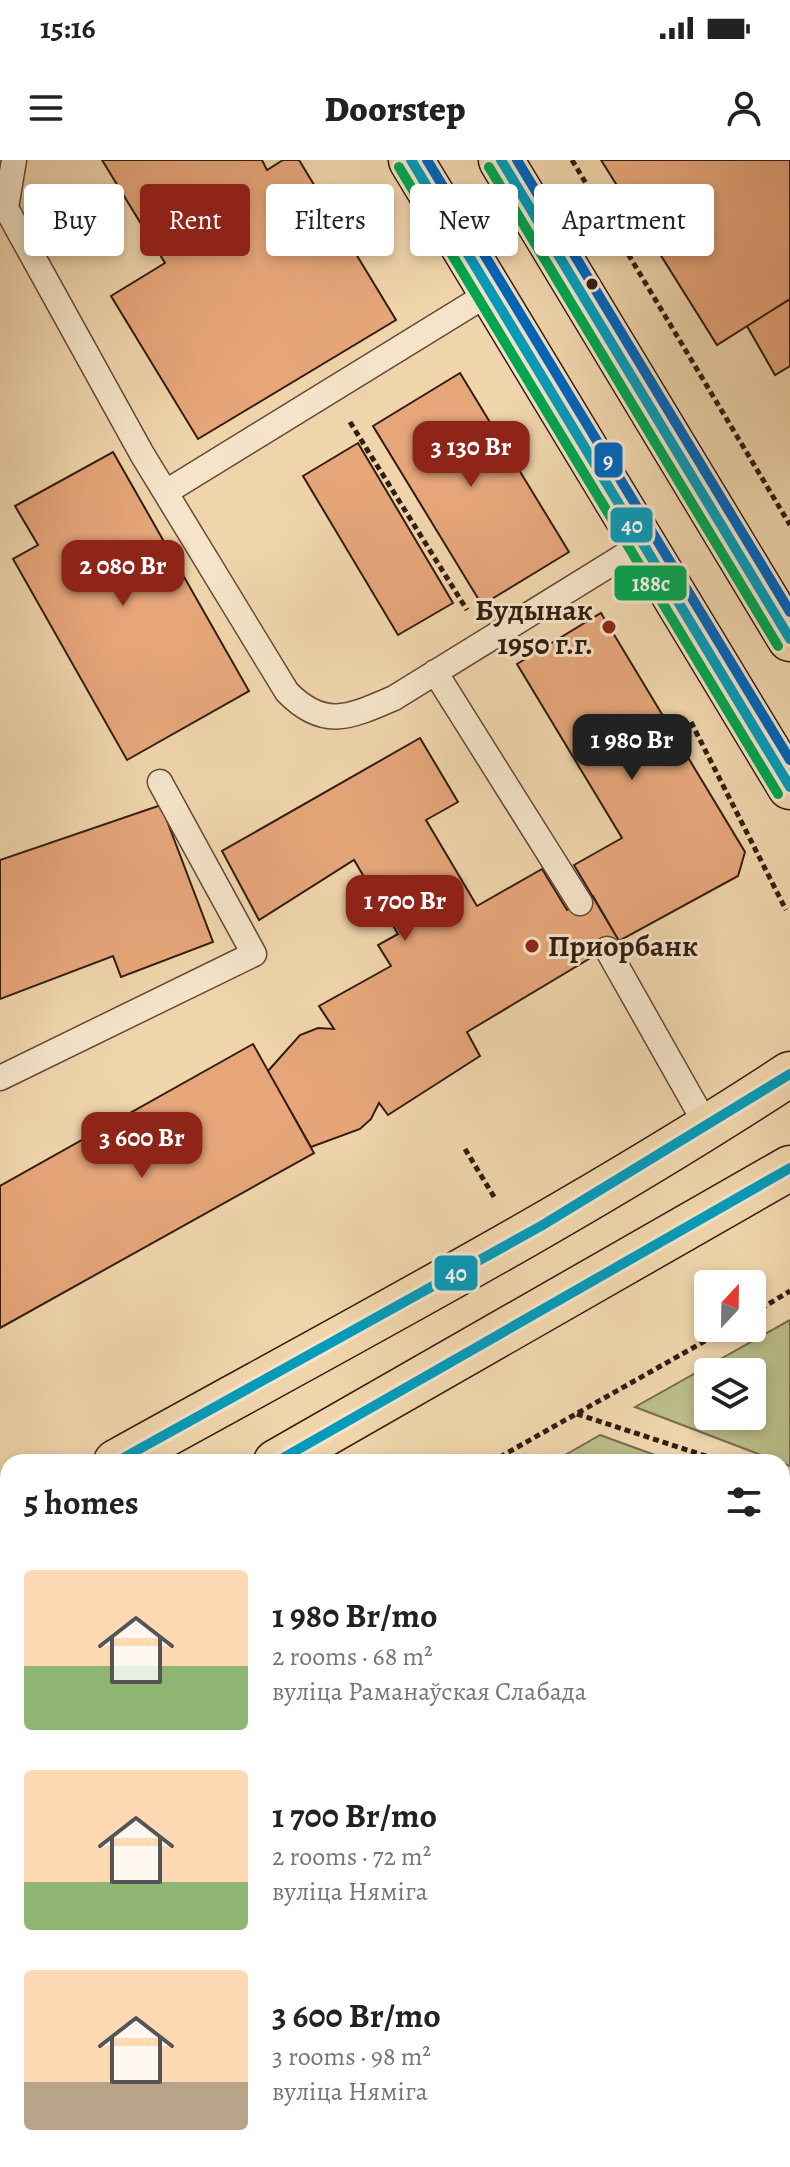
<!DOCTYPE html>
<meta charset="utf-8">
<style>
body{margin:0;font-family:Alegreya,serif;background:#f2f2f2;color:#222;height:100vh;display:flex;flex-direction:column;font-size:30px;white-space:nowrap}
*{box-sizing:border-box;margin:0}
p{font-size:26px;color:#767676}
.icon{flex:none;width:44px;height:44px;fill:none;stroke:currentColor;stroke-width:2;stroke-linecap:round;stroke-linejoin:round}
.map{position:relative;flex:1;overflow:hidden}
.panel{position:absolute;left:0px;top:1294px;width:790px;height:714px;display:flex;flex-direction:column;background:#fff;border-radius:24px 24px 0 0;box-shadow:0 4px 12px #0003}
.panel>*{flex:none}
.guide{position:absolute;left:24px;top:24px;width:742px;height:72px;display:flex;gap:16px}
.needle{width:52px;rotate:22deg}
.controls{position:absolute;left:694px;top:1110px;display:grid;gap:16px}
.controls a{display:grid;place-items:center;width:72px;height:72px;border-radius:8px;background:#fff;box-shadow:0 4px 12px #0003;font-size:40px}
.price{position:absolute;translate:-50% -68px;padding:0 18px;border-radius:16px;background:#8f2418;color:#fff;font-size:26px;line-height:52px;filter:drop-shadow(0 2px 4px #0008)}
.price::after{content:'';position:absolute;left:50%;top:48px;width:24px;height:18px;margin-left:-12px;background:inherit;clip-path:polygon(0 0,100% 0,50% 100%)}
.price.on{background:#222;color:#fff}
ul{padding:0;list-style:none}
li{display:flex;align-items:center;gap:24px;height:200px;padding:0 24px}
li span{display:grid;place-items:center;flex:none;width:224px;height:160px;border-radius:8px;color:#555}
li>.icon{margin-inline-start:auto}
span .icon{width:96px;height:96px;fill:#fffc;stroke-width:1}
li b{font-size:34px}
h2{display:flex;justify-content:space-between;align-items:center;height:96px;padding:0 24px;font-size:34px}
.tag{padding:0 28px;border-radius:8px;background:#fff;box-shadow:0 4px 12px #0003;font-size:28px;line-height:72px}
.tag.on{background:#8f2418;color:#fff}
.status{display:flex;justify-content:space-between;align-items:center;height:56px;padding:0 40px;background:#fff;direction:ltr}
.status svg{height:22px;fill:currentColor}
header{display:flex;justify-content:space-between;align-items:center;height:104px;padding:0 24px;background:#fff;font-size:36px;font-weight:800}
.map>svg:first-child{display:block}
.green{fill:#bbbd89;stroke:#766c4e;stroke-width:2;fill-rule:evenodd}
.building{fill:#e6a67a;stroke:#321c13;stroke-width:2}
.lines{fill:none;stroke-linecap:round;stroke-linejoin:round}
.service-casing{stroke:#624a39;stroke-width:27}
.primary-casing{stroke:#321c13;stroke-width:47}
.path{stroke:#321c13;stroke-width:5;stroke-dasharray:6 4;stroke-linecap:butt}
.service{stroke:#f5e4c9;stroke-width:24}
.primary{stroke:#f0d5ac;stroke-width:44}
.bus-1-casing{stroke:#f5e4c9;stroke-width:16}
.bus-2-casing{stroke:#f5e4c9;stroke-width:16}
.bus-3-casing{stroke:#f5e4c9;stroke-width:16}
.bus-1{stroke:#059bbb;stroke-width:10}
.bus-2{stroke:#00a651;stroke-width:10}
.bus-3{stroke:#0065bd;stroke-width:10}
.bus-dot{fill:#321c13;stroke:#f5e4c9;stroke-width:3}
.poi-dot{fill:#8f2418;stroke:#f5e4c9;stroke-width:3}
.labels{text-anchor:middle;stroke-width:6;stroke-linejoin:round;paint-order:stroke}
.poi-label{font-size:30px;font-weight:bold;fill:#321c13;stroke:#f5e4c9;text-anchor:end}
.line-badge{stroke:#f5e4c9;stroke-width:3}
.badge-label{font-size:22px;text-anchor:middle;font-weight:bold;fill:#fff}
</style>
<div class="status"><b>15:16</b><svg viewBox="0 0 49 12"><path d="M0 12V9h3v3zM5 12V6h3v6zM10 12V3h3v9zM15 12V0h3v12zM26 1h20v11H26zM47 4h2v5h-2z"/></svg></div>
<header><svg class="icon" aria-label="menu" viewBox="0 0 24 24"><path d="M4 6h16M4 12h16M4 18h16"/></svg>Doorstep<svg class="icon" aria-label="person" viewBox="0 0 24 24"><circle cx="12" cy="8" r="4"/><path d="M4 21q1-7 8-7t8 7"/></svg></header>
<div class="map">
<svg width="790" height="2007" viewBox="0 0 790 2007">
<rect width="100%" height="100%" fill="#f0d5ac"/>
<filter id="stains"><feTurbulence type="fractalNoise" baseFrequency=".0025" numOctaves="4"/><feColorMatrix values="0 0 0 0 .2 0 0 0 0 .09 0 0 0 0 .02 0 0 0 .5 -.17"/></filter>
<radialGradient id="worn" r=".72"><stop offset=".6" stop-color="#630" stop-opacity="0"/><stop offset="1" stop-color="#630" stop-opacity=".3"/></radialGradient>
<path class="green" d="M790 1160V1306L635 1247ZM752 1212V1256H708V1212Z
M600 1275 674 1302H553Z
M782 1340 790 1343V2007H555L560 2000H782Z"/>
<path class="building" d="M102 0H262L267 10 283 0H299L396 160 198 279 111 136 165 103Z
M601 0H790V139L717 185Z
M790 139V206L775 215 747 166Z
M460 213 569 392 482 445 373 266Z
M358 283 453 443 398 475 303 316Z
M113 292 249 531 127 600 13 399 38 385 15 346Z
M601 453 745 692 738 716 619 781 574 705 622 678 517 504Z
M420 578 458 642 426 660 477 746 542 709 567 750 593 736 619 781 467 872 480 896 388 955 379 943 371 959 360 969 311 987 268 911 300 875 318 868 334 869 319 846 391 806 378 785 398 774 354 700 259 760 222 691Z
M161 645 213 782 121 817 113 796 0 839V700Z
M253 884 314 993 0 1168V1026Z
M8 1725V1782L0 1785V1730Z
M8 1782V1863L0 1869V1785Z
M379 2000H450L420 2007H381Z"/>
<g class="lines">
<defs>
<path id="service" d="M14 0 6 48 142 294 287 532C324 570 350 557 394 538L643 384
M166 332 491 132
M435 512 580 743
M607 789 708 968
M0 918 254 794 160 622
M0 1572 8 1577
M325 2000 327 2007"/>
<path id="primary" d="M411 0 790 627
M501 0 790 479
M116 1302C343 1176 573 1056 790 914
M276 1302 790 1008
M0 1367 8 1362
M0 1461 8 1456"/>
</defs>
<use href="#service" class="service-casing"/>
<use href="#primary" class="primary-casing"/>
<path class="path" d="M572 0 790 365
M350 262 467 450
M691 562 786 750
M465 989 496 1040
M752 1154 790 1131
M577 1254 724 1302
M491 1302 728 1168
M782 1321 790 1324
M782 1435 790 1432
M0 1620 8 1624
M782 1792 790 1797"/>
<use href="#service" class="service"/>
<use href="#primary" class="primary"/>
<defs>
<path id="bus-1" d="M411 0 790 627
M501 0 790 479
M116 1302 541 1066 790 914
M276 1302 790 1008"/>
<path id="bus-2" d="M399 7 778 634
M489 7 778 486"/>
<path id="bus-3" d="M427 0 790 600
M517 0 790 452"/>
</defs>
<use href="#bus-1" class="bus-1-casing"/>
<use href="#bus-2" class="bus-2-casing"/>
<use href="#bus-3" class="bus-3-casing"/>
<use href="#bus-1" class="bus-1"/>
<use href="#bus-2" class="bus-2"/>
<use href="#bus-3" class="bus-3"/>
</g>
<circle class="bus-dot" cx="592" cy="124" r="7"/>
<g class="poi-dot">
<circle cx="609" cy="467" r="8"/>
<circle cx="532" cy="786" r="8"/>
</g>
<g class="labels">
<g class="poi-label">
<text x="593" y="460">Будынак<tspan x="593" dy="34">1950 г.г.</tspan></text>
<text x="548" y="796" text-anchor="start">Приорбанк</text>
</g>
</g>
<g class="line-badge">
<rect x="593" y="281" width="31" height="38" rx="8" fill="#0065bd"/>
<rect x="609" y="346" width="45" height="38" rx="8" fill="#059bbb"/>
<rect x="613" y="404" width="75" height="38" rx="8" fill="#00a651"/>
<rect x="433" y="1094" width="46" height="38" rx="8" fill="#059bbb"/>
</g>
<g class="badge-label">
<text x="608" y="308">9</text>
<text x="632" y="373">40</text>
<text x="651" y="431">188с</text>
<text x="456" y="1121">40</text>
</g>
<rect width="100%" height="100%" filter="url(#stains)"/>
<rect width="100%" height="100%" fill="url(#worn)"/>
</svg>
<div class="controls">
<a><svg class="needle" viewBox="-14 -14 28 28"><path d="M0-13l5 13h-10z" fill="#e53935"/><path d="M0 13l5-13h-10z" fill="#767676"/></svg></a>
<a><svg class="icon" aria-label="layers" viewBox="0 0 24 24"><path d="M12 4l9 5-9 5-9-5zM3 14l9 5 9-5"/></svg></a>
</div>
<b class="price" style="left:471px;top:329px">3 130 Br</b>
<b class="price" style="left:123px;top:448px">2 080 Br</b>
<b class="price on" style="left:632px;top:622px">1 980 Br</b>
<b class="price" style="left:405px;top:783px">1 700 Br</b>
<b class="price" style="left:142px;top:1020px">3 600 Br</b>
<div class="guide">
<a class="tag">Buy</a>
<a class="tag on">Rent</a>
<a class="tag">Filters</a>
<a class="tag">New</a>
<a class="tag">Apartment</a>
</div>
<section class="panel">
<h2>5 homes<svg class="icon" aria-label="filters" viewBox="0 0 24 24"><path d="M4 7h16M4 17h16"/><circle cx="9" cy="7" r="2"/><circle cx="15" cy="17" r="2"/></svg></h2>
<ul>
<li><span style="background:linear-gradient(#ffd9b3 60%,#8fb573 0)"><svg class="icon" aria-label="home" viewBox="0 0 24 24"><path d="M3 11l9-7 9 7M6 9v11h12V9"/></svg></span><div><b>1 980 Br/mo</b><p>2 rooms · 68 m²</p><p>вуліца Раманаўская Слабада</p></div></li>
<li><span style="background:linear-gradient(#ffd9b3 70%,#8fb573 0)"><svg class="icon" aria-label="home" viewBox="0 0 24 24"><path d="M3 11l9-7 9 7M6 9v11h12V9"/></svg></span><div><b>1 700 Br/mo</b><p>2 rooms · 72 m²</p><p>вуліца Няміга</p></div></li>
<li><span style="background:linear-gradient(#ffd9b3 70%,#b9a48a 0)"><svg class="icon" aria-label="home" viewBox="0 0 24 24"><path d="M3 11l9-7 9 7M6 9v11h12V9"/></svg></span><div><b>3 600 Br/mo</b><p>3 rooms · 98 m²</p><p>вуліца Няміга</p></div></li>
</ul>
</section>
</div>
